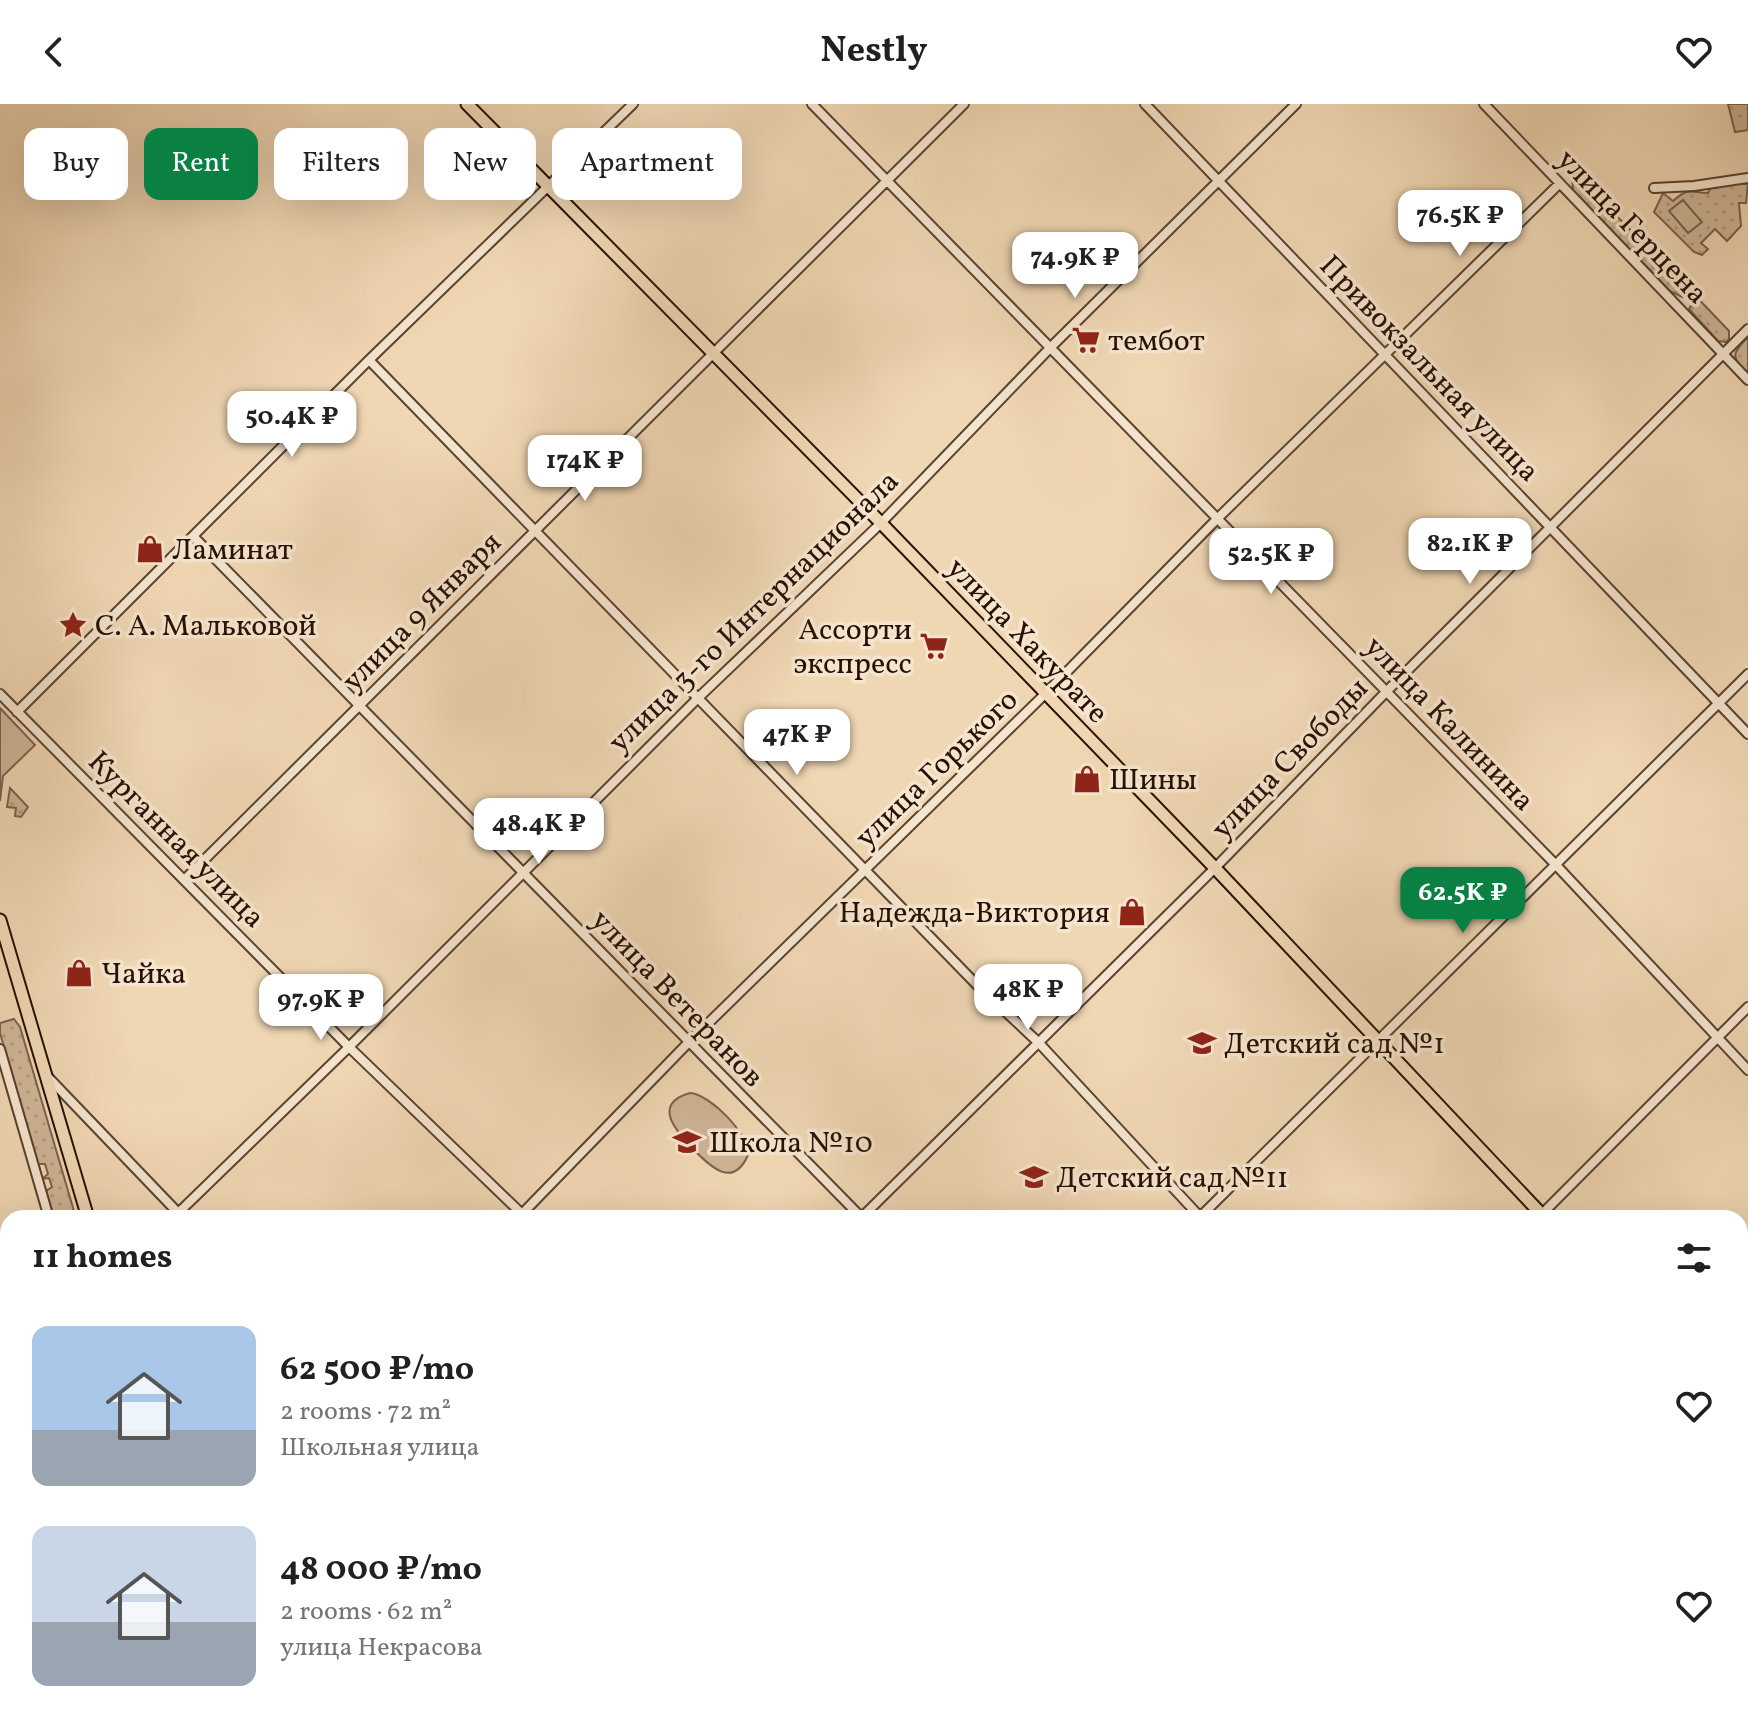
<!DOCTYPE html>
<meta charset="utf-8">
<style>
body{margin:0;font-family:Vollkorn,serif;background:#f2f2f2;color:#202124;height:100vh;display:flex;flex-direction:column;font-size:30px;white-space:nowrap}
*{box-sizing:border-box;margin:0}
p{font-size:26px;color:#757577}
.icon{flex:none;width:44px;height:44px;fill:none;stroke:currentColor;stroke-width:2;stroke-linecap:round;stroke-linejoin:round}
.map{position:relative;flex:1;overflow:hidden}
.details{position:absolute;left:0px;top:1106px;width:1748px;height:514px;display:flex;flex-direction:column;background:#fff;border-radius:24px 24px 0 0;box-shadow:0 8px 32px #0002}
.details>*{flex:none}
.guide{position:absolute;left:24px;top:24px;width:800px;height:72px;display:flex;gap:16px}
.price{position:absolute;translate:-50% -68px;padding:0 18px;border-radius:16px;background:#fff;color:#222;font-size:26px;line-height:52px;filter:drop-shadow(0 2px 4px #0008)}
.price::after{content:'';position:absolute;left:50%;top:48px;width:24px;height:18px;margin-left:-12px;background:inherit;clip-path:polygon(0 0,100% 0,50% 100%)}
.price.on{background:#0b8043;color:#fff}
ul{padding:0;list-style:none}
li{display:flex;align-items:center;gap:24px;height:200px;padding:0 32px}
li span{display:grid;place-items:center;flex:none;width:224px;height:160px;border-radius:16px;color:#555}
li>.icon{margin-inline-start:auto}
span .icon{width:96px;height:96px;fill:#fffc;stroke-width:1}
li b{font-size:34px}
h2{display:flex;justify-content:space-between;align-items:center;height:96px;padding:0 32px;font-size:34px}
.pill{padding:0 28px;border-radius:16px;background:#fff;box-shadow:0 8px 32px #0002;font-size:28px;line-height:72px}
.pill.on{background:#0b8043;color:#fff}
header{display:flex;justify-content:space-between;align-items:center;height:104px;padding:0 32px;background:#fff;font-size:36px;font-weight:700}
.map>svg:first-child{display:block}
.grass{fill:url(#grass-dots);stroke:#7b624e;stroke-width:2}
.park{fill:#ceb596;stroke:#7b624e;stroke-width:2}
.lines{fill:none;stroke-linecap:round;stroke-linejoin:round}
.minor-casing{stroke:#5a4231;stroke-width:12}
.major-casing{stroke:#281005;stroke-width:15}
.minor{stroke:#f5e5ce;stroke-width:8}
.major{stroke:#f0d7b4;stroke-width:11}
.labels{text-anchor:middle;stroke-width:7;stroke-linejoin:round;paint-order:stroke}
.street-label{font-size:30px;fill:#281005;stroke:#f5e5ce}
.poi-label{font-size:30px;fill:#281005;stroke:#f5e5ce;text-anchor:start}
</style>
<header><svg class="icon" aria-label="back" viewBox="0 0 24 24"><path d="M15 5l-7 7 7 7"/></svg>Nestly<svg class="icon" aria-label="heart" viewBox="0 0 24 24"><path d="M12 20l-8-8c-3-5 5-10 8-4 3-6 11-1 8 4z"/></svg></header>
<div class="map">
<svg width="1748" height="1619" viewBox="0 0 1748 1619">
<defs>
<pattern id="grass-dots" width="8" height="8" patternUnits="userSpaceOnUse" patternTransform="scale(2)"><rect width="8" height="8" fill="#ceb596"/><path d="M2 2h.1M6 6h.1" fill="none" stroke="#b19b80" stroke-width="1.8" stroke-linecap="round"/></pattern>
</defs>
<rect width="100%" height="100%" fill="#f0d7b4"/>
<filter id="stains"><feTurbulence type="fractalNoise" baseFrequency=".0025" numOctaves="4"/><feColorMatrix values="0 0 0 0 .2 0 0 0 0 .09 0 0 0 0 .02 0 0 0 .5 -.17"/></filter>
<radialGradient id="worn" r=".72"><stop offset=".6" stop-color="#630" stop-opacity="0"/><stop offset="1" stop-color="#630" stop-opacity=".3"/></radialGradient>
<path class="grass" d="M1728 0H1748V26L1735 28Z
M1578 73 1679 175 1686 188 1682 193 1670 187 1573 86 1572 75Z
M1726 80H1748L1746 99H1739L1741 122 1727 137 1715 125 1701 139 1708 145 1702 151 1694 148 1654 108 1663 89 1673 97C1689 83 1689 88 1708 89L1711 83Z
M1690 186 1729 227V235L1726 238 1718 237 1689 205 1693 197Z
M1748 233V270C1731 253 1731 250 1748 233Z
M10 684 28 703 21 713 15 712 16 704 7 703Z
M14 915 20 923 76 1114H53L46 1087 52 1083 49 1074 42 1075 48 1070 45 1060H38L0 929V919Z"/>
<path class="park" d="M1683 96 1702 118 1688 129 1669 107Z
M0 604 35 641 3 672 0 697Z
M690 989C710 990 750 1031 748 1051 733 1085 711 1063 694 1046 678 1029 650 1000 690 989Z
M4 1187 8 1190V1341L0 1336V1190Z"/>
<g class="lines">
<defs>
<path id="minor" d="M812 0 1556 761 1748 966
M1145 0 1748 630
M1484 0 1748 276
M1654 84 1694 82 1748 74
M369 256 976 880 1039 939 1201 1114
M193 432 862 1114
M0 590 349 943 524 1112
M17 608 369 256 633 0
M184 776 964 0
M0 945 49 1114
M47 972 183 1114
M1539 1113 1748 903
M173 1114 349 943 697 595 881 419 1051 243 1296 0
M518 1114 688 939 1046 589 1218 414 1559 80
M861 1114 1215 764 1387 587 1748 225
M1199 1114 1748 570
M0 1182 8 1179
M1740 1245 1748 1237
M1740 1587 1748 1579
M674 1612 681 1619
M1014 1612 1021 1619
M1348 1612 1355 1619
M1686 1612 1692 1619
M350 1619 357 1612
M689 1619 696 1612
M1036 1619 1043 1612
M1373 1619 1380 1612
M1710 1619 1717 1612"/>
<path id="major" d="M467 0 881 419 1215 764 1545 1114
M0 816 88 1114
M1740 1316 1748 1325
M0 1346 8 1351
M0 1609 10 1619
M336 1612 342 1619"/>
</defs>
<use href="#minor" class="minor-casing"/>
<use href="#major" class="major-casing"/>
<use href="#minor" class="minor"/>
<use href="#major" class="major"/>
</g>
<defs>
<symbol id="supermarket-bare" viewBox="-9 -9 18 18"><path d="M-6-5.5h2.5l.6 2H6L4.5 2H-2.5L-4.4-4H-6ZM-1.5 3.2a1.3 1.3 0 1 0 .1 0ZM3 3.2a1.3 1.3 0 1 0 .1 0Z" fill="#8f2418" stroke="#f5e5ce" stroke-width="2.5" paint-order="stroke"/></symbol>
<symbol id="shop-bare" viewBox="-9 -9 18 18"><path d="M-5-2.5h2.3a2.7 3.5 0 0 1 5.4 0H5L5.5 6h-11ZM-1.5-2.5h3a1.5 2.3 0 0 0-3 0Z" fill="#8f2418" stroke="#f5e5ce" stroke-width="2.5" paint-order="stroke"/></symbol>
<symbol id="sight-bare" viewBox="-9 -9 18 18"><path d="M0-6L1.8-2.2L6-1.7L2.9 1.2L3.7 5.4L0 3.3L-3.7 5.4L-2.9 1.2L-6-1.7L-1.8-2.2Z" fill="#8f2418" stroke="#f5e5ce" stroke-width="2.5" paint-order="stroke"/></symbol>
<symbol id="school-bare" viewBox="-9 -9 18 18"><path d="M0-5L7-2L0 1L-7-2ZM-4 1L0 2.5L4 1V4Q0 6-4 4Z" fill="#8f2418" stroke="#f5e5ce" stroke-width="2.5" paint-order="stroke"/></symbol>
</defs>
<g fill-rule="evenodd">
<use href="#supermarket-bare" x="1066" y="216" width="40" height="40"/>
<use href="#shop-bare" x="130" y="425" width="40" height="40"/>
<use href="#sight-bare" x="53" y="501" width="40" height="40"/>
<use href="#supermarket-bare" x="914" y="522" width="40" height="40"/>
<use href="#shop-bare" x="1067" y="655" width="40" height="40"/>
<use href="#shop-bare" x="1112" y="788" width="40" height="40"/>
<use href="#shop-bare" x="59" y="849" width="40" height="40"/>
<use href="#school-bare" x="1182" y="919" width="40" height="40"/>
<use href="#school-bare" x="667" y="1018" width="40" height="40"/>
<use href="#school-bare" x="1014" y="1053" width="40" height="40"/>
</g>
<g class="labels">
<g class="street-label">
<text transform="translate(1633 122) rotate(46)" y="10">улица Герцена</text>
<text transform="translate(1430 264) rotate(46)" y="10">Привокзальная улица</text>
<text transform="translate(421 507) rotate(-45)" y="10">улица 9 Января</text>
<text transform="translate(753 507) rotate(-44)" y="10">улица 3-го Интернационала</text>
<text transform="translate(1028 536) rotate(46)" y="10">улица Хакурате</text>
<text transform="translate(1450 619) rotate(46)" y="10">улица Калинина</text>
<text transform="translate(1289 654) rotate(-46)" y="10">улица Свободы</text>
<text transform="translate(936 664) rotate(-44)" y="10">улица Горького</text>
<text transform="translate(177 735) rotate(45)" y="10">Курганная улица</text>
<text transform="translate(678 894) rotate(46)" y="10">улица Ветеранов</text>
</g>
<g class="poi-label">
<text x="1108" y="246">тембот</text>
<text x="172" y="455">Ламинат</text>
<text x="95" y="531">С. А. Мальковой</text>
<text x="912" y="535" text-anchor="end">Ассорти<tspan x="912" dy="34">экспресс</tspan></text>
<text x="1109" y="685">Шины</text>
<text x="1110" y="818" text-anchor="end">Надежда-Виктория</text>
<text x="101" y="879">Чайка</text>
<text x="1224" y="949">Детский сад №1</text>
<text x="709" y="1048">Школа №10</text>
<text x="1056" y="1083">Детский сад №11</text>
</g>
</g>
<rect width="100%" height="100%" filter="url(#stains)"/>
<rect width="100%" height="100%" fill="url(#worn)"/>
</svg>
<b class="price" style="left:1460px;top:154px">76.5K ₽</b>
<b class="price" style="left:1075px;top:196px">74.9K ₽</b>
<b class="price" style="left:292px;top:355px">50.4K ₽</b>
<b class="price" style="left:585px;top:399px">174K ₽</b>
<b class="price" style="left:1470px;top:482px">82.1K ₽</b>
<b class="price" style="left:1271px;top:492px">52.5K ₽</b>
<b class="price" style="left:797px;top:673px">47K ₽</b>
<b class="price" style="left:539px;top:762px">48.4K ₽</b>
<b class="price on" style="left:1463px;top:831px">62.5K ₽</b>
<b class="price" style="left:1028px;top:928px">48K ₽</b>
<b class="price" style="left:321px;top:938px">97.9K ₽</b>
<div class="guide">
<a class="pill">Buy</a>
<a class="pill on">Rent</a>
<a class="pill">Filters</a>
<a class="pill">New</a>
<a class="pill">Apartment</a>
</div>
<section class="details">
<h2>11 homes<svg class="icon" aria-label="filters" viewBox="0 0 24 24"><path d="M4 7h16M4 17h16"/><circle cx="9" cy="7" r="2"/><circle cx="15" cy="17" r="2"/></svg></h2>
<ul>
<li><span style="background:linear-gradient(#a9c7e8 65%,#9aa5b1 0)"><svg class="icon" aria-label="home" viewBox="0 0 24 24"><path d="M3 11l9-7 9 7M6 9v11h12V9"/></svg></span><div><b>62 500 ₽/mo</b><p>2 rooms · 72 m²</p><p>Школьная улица</p></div><svg class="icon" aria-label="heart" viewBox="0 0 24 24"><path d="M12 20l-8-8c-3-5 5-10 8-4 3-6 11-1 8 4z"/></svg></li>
<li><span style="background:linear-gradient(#c9d6e8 60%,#9aa5b1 0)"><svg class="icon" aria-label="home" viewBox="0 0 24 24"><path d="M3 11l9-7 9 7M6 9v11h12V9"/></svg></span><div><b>48 000 ₽/mo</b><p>2 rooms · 62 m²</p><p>улица Некрасова</p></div><svg class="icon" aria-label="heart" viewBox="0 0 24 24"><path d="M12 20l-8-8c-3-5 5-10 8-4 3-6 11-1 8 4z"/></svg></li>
</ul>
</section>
</div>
